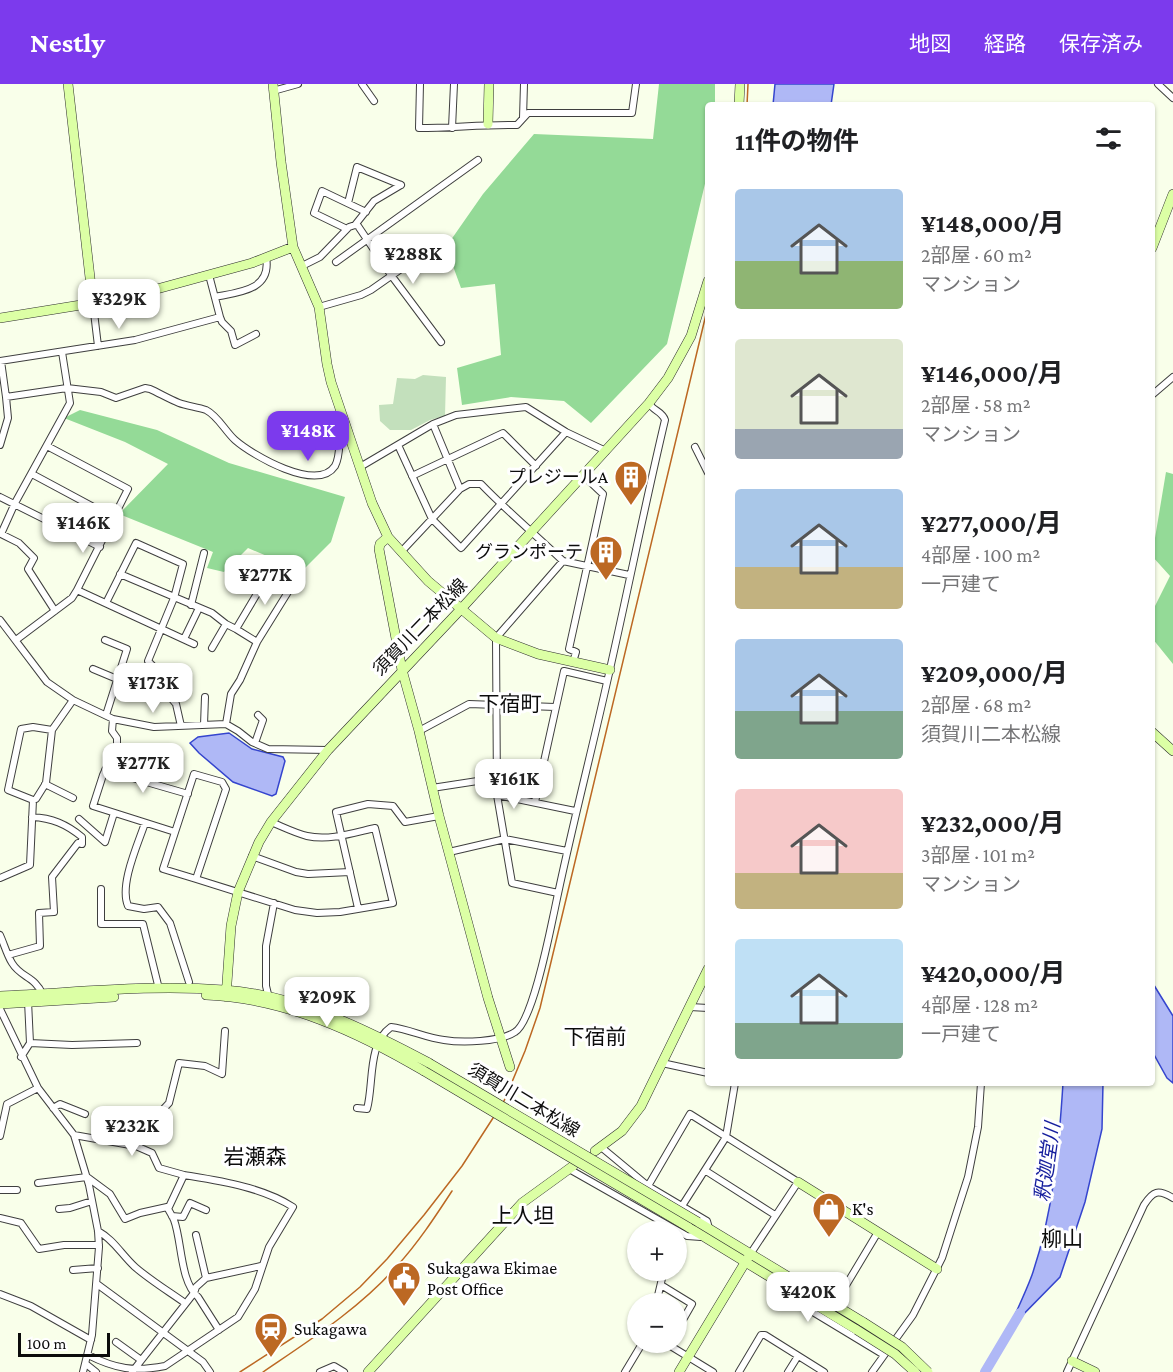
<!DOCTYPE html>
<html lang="ja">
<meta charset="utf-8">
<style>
body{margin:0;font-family:"Crimson Pro","Noto Sans JP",serif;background:#f6f6f6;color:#202124;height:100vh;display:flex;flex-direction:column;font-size:22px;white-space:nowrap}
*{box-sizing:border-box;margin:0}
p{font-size:20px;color:#757577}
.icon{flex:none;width:33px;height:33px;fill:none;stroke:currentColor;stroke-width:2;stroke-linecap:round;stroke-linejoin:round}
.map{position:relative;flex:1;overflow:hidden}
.sheet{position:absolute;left:705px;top:18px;width:450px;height:984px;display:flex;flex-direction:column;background:#fff;border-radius:6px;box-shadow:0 2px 4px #0004}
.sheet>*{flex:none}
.controls{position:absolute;left:627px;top:1137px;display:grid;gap:12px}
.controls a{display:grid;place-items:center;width:60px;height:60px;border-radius:50%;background:#fff;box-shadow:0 2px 4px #0004;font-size:30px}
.scale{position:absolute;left:18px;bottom:15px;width:92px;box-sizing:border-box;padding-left:6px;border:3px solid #0c0c0c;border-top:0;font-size:16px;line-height:21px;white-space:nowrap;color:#0c0c0c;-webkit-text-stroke:4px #fff;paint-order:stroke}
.price{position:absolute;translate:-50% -51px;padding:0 14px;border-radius:12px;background:#fff;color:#222;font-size:20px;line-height:39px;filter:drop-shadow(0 2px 3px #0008)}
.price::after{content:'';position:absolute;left:50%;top:36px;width:18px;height:14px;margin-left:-9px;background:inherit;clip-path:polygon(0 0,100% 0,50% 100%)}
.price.selected{background:#7c3aed;color:#fff}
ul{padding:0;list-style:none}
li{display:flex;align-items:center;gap:18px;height:150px;padding:0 30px}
li span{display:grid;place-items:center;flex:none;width:168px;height:120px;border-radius:6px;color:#555}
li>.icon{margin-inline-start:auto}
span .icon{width:72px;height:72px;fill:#fffc;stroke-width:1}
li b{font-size:26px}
h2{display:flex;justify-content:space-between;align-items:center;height:72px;padding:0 30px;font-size:26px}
header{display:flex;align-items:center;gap:36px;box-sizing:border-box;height:84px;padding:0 30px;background:#7c3aed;color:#fff}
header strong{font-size:28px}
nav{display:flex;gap:33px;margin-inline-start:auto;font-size:21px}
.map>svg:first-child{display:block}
.forest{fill:#94da97}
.cemetery{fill:#c3e0bc}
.water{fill:#afb8f6;stroke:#3545ce;stroke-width:1.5}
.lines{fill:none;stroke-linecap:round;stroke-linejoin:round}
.river{stroke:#afb8f6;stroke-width:10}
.street-casing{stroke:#3f3f3f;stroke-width:8}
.secondary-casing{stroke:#2e2e2e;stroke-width:10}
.street{stroke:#fff;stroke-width:6}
.secondary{stroke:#dcffa5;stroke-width:9}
.rail{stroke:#bc6823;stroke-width:1.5}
.secondary-bridge-casing{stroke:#2e2e2e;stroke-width:10;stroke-linecap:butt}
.secondary-bridge{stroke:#dcffa5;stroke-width:9}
.labels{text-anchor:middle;stroke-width:6;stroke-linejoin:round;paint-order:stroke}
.poi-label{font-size:18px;fill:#0c0c0c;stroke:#fff;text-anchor:start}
.street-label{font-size:18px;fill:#0c0c0c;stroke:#fff}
.water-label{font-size:20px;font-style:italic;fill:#151e9d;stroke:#fff}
.quarter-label{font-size:21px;fill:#0c0c0c;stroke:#fff}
</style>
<header>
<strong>Nestly</strong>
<nav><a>地図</a><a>経路</a><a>保存済み</a></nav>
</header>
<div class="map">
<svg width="1173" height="1288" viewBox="0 0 1173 1288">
<rect width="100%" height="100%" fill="#f9ffea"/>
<path class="forest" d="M659 0H715V21H708V87L667 260 591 339 564 317 511 313 462 321 457 284 501 271 495 200 461 204 446 163 483 110 534 50 653 55Z
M80 326 157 346 229 379 345 413 331 458 302 487 248 464 224 488 207 484 213 468 119 430 168 380 125 358 64 334Z
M1166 388 1173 390V580L1152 554V528L1170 492 1152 472Z"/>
<path class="cemetery" d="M423 291 446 293 445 332 430 336 411 346H390L380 337 379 321 393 320 397 294 415 295Z"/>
<path class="water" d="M775 0H834L831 21H773Z
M229 649 252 665 283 673 285 677 276 710 272 712 233 698 199 669 190 659 198 653Z
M1152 898 1173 932V999L1167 994 1152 967Z
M1063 999H1103L1102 1045 1085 1118 1060 1193 1008 1246C1016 1228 1025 1210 1032 1191 1053 1130 1059 1063 1063 999Z"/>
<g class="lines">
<path class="river" d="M985 1288 1020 1229"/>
<defs>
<path id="street" d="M362 0 374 17
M420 0 419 44C452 44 485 40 517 41L528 29H632L636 0
M1158 0 1173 14
M273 7 298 0
M523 34 524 0
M452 44 454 0
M348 119 357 83 401 101
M355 141 374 117 401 101
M347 145 314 129 322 107 366 128
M336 178 478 76
M302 182 320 173 349 143 355 141 358 142 391 191 441 258
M215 213C240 208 272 206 266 173
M93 220 98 262
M319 223 361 211 371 206 431 164
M220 233 222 238 231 247 235 261 256 250
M0 277 135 256 220 233 209 191
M1 277 6 313 67 304 101 308 116 314 145 304 150 305C159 309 169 315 179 319 187 322 197 323 206 326 218 332 225 347 235 356 252 371 317 409 335 382 340 373 339 361 340 351L348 346
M1152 311 1173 293
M433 340 460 405
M0 361 8 334 6 313
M398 361 432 435 461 464 566 348
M47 362 128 405 77 506 194 560
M695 363 708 389
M360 383 433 340 456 331 526 323 566 348 606 367
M32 390 114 434
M412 392 503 349 536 382
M0 413 100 463
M401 468 460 405 469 400H481C507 427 536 451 563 477
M120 490 212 529 226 540 236 545
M106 519 136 459 183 480 174 514 148 577 156 585 166 608 176 620 181 642
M191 521 204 469
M55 527 28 485 34 474 19 459 1 450 15 419 70 319 62 268
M0 536 47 598 73 616 113 635 154 643 226 640 238 647 252 658 268 665 328 666
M184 555 199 524
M16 556 72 514 77 506
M105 556 127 565 106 631
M257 558 293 500
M212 564 226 540
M573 578 576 568 569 565 603 410 584 392
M93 585 117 595
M113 635 112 647 117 654V661L103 691 93 722 175 748
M226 640 231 610 240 596 257 558 236 545 274 481
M204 641 205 613
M419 647 469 620 555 623
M255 659 263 636 258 631
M105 686 188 710
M45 700 73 714
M432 704 497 694
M497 711 575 727
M33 716 8 706 21 645 33 643 52 646
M535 718 564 587 607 597
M79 735 105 758 114 729
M145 739C138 760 119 801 128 822L144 825 158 823 170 839 189 898
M449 768 505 755 567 767
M252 772 296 788 308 790 350 788
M0 794 30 781 33 716 36 715 46 699 52 646 73 616
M196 795 163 785 194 690 222 698 226 705 196 795 295 826 317 829 340 828 393 819 375 744C353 749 329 757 307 752 295 749 283 743 271 738
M101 805V840H143L159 905
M558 809 512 799 497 711 496 554 563 477 629 491
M358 824 336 728 368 720 393 722 405 738 439 732
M0 851C4 860 7 871 12 879 21 894 35 892 43 911
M8 871 40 862 39 829 54 828 52 793 78 759 82 760V753C66 740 52 734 32 733
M269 914 266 902V862L274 819
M690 923 708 924
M0 925 38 1004 74 1051 89 1101 98 1147 99 1163 92 1251 83 1288
M30 959 72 961 137 959
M21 973 30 959 28 917
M662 979 708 989
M53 1024 60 1020 85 1030
M357 1024 367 1025C374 1000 367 960 391 943 409 945 426 954 444 956 462 959 500 958 515 948 533 937 550 847 555 824 572 741 594 659 612 576 630 496 646 416 665 336 662 327 653 327 649 319
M74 1051 136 1062 152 1069 159 1084 184 1091
M0 1052 7 1020 38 1004
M136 1062 145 1055 155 1034 169 1019 179 979 205 982 222 990 225 947
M601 1063 648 1102 707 1137 709 1144
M569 1085 687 1152 701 1153
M706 1087 775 1131
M38 1099 87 1093 110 1110 125 1135 140 1129 167 1123C169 1127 172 1131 174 1136 182 1157 180 1198 198 1213L219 1246
M648 1102 690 1030 798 1098 751 1169
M0 1106H17
M682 1122 726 1053 735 999
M59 1125 70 1124 92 1117
M172 1132 183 1133 190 1119 206 1126
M0 1134 21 1139 39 1165 64 1161H99
M98 1147C114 1156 121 1170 135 1183 150 1196 168 1207 185 1219
M196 1151 206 1194
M73 1186 98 1184
M97 1200 203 1278 210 1288
M661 1201 692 1220 676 1248
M845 1203 878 1148
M0 1210 31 1222 91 1256
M792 1211 797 1214 798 1219 884 1271
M656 1220 664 1186
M116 1258 141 1276
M664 1258 713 1288
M88 1271C116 1285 134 1288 165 1282L238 1233 255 1205 269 1163 293 1123C262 1103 220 1097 184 1091L168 1125
M86 1280 96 1288
M132 1288 194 1209 196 1203 206 1194 261 1182
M320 1288 334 1282 344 1288
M625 1288 643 1258
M739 1288 761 1251H765L824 1288
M788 1288 798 1272
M872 1288 913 1231 942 1174 968 1093 978 1043 981 999
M1067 1288 1144 1121C1153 1107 1158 1105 1173 1114"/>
<path id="secondary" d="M68 0 93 220
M273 0 281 78 293 163 319 223 327 280 331 298 372 419 388 453 428 497 496 554 538 570 610 586
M739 21 740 0
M488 40 489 0
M1152 164 1173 110
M0 234 124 214 252 179 293 163
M388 453 380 460 379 465 402 586 419 647 439 732 488 914 510 983
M1152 648 1173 667
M206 911C285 914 358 948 424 987
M0 912C74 909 150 900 224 906 297 911 365 945 429 979
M226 913 231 842 238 808 259 758 271 738 328 666 461 525 649 319 668 294 691 252 708 197
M0 920 114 913
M595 1067 622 1047 641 1022 708 885
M798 1098 937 1185
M698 1138 863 1238
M688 1143 857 1246
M1072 1277 1095 1288
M368 1288 522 1119 573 1082
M679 1288 749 1172"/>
</defs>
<use href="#street" class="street-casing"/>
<use href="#secondary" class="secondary-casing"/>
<use href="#street" class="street"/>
<use href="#secondary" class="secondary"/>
<path class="rail" d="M747 21 748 0
M240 1288 322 1235 360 1203 387 1175 424 1131 462 1082 504 1017 525 967 540 924 708 222
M263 1288C310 1256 359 1225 397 1182 418 1159 435 1133 452 1107"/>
<defs>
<path id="secondary-bridge" d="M429 979 698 1138
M424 987 688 1143
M863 1238 902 1263 928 1288
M857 1246 895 1270 915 1288"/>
</defs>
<use href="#secondary-bridge" class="secondary-bridge-casing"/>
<use href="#secondary-bridge" class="secondary-bridge"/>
</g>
<defs>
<symbol id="building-pin" viewBox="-11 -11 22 30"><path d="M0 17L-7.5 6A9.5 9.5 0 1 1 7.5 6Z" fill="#bc6823" stroke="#fff"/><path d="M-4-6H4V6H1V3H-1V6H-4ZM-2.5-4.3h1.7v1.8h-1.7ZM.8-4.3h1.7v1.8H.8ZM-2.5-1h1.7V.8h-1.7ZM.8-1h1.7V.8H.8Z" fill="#fff"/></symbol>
<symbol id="shop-pin" viewBox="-11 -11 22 30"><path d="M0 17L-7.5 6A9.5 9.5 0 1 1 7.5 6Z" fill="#bc6823" stroke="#fff"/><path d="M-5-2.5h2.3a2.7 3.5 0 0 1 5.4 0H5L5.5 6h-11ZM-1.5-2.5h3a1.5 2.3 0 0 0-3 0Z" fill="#fff"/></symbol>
<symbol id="civic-pin" viewBox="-11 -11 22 30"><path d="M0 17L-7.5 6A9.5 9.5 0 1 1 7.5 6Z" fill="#bc6823" stroke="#fff"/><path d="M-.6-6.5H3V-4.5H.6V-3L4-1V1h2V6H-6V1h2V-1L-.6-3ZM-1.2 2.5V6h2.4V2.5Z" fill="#fff"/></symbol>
<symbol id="station-pin" viewBox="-11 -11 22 30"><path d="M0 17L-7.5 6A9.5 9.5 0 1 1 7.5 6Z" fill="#bc6823" stroke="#fff"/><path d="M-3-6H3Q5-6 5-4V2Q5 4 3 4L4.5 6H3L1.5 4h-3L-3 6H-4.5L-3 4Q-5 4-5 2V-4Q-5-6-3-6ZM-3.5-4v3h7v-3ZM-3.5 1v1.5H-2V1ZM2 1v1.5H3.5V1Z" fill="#fff"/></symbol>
</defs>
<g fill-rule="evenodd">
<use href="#building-pin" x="612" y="374" width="38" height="52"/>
<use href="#building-pin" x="587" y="449" width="38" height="52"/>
<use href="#shop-pin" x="810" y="1106" width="38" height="52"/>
<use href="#civic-pin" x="385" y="1175" width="38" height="52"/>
<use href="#station-pin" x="252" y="1226" width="38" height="52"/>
</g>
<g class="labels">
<g class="poi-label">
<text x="608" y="399" text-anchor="end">プレジールA</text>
<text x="583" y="474" text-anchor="end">グランポーテ</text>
<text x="852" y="1131">K's</text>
<text x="427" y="1190">Sukagawa Ekimae<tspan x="427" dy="21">Post Office</tspan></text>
<text x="294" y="1251">Sukagawa</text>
</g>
<g class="street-label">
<text transform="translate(420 543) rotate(-46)" y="6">須賀川二本松線</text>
<text transform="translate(524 1016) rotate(31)" y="6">須賀川二本松線</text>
</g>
<g class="water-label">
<text transform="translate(1047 1078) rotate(-82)" y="7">釈迦堂川</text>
</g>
<g class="quarter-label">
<text x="510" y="627">下宿町</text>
<text x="595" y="960">下宿前</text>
<text x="255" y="1080">岩瀬森</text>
<text x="523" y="1139">上人坦</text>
<text x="1062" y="1162">柳山</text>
</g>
</g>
</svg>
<div class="controls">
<a>+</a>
<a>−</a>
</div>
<div class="scale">100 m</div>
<b class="price" style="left:413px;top:201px">¥288K</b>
<b class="price" style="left:119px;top:246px">¥329K</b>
<b class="price selected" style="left:308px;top:378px">¥148K</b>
<b class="price" style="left:83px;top:470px">¥146K</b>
<b class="price" style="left:265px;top:522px">¥277K</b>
<b class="price" style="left:153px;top:630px">¥173K</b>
<b class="price" style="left:143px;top:710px">¥277K</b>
<b class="price" style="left:514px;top:726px">¥161K</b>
<b class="price" style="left:327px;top:944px">¥209K</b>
<b class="price" style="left:132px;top:1073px">¥232K</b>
<b class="price" style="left:808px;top:1239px">¥420K</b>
<section class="sheet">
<h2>11件の物件<svg class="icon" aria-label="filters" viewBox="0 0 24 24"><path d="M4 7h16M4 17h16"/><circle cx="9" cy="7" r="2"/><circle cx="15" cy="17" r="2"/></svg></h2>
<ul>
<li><span style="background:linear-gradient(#a9c7e8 60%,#8fb573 0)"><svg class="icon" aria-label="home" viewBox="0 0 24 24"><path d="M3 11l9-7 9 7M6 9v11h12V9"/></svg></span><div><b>¥148,000/月</b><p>2部屋 · 60 m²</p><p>マンション</p></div></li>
<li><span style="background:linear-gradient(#dfe7d0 75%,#9aa5b1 0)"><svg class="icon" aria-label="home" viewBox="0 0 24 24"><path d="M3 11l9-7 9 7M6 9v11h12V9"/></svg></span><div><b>¥146,000/月</b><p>2部屋 · 58 m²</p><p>マンション</p></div></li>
<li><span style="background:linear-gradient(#a9c7e8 65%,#c2b280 0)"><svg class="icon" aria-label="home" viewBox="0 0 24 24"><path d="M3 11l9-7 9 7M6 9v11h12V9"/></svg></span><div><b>¥277,000/月</b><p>4部屋 · 100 m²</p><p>一戸建て</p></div></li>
<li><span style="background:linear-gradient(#a9c7e8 60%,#7fa58c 0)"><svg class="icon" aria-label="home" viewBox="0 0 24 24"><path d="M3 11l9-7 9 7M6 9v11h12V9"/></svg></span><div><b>¥209,000/月</b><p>2部屋 · 68 m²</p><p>須賀川二本松線</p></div></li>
<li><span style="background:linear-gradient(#f6c9c9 70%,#c2b280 0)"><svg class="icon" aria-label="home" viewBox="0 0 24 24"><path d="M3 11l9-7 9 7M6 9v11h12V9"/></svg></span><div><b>¥232,000/月</b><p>3部屋 · 101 m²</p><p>マンション</p></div></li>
<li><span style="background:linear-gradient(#bfe0f5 70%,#7fa58c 0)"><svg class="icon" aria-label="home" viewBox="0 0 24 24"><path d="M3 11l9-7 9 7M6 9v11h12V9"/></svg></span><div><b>¥420,000/月</b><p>4部屋 · 128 m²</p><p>一戸建て</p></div></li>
</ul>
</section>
</div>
